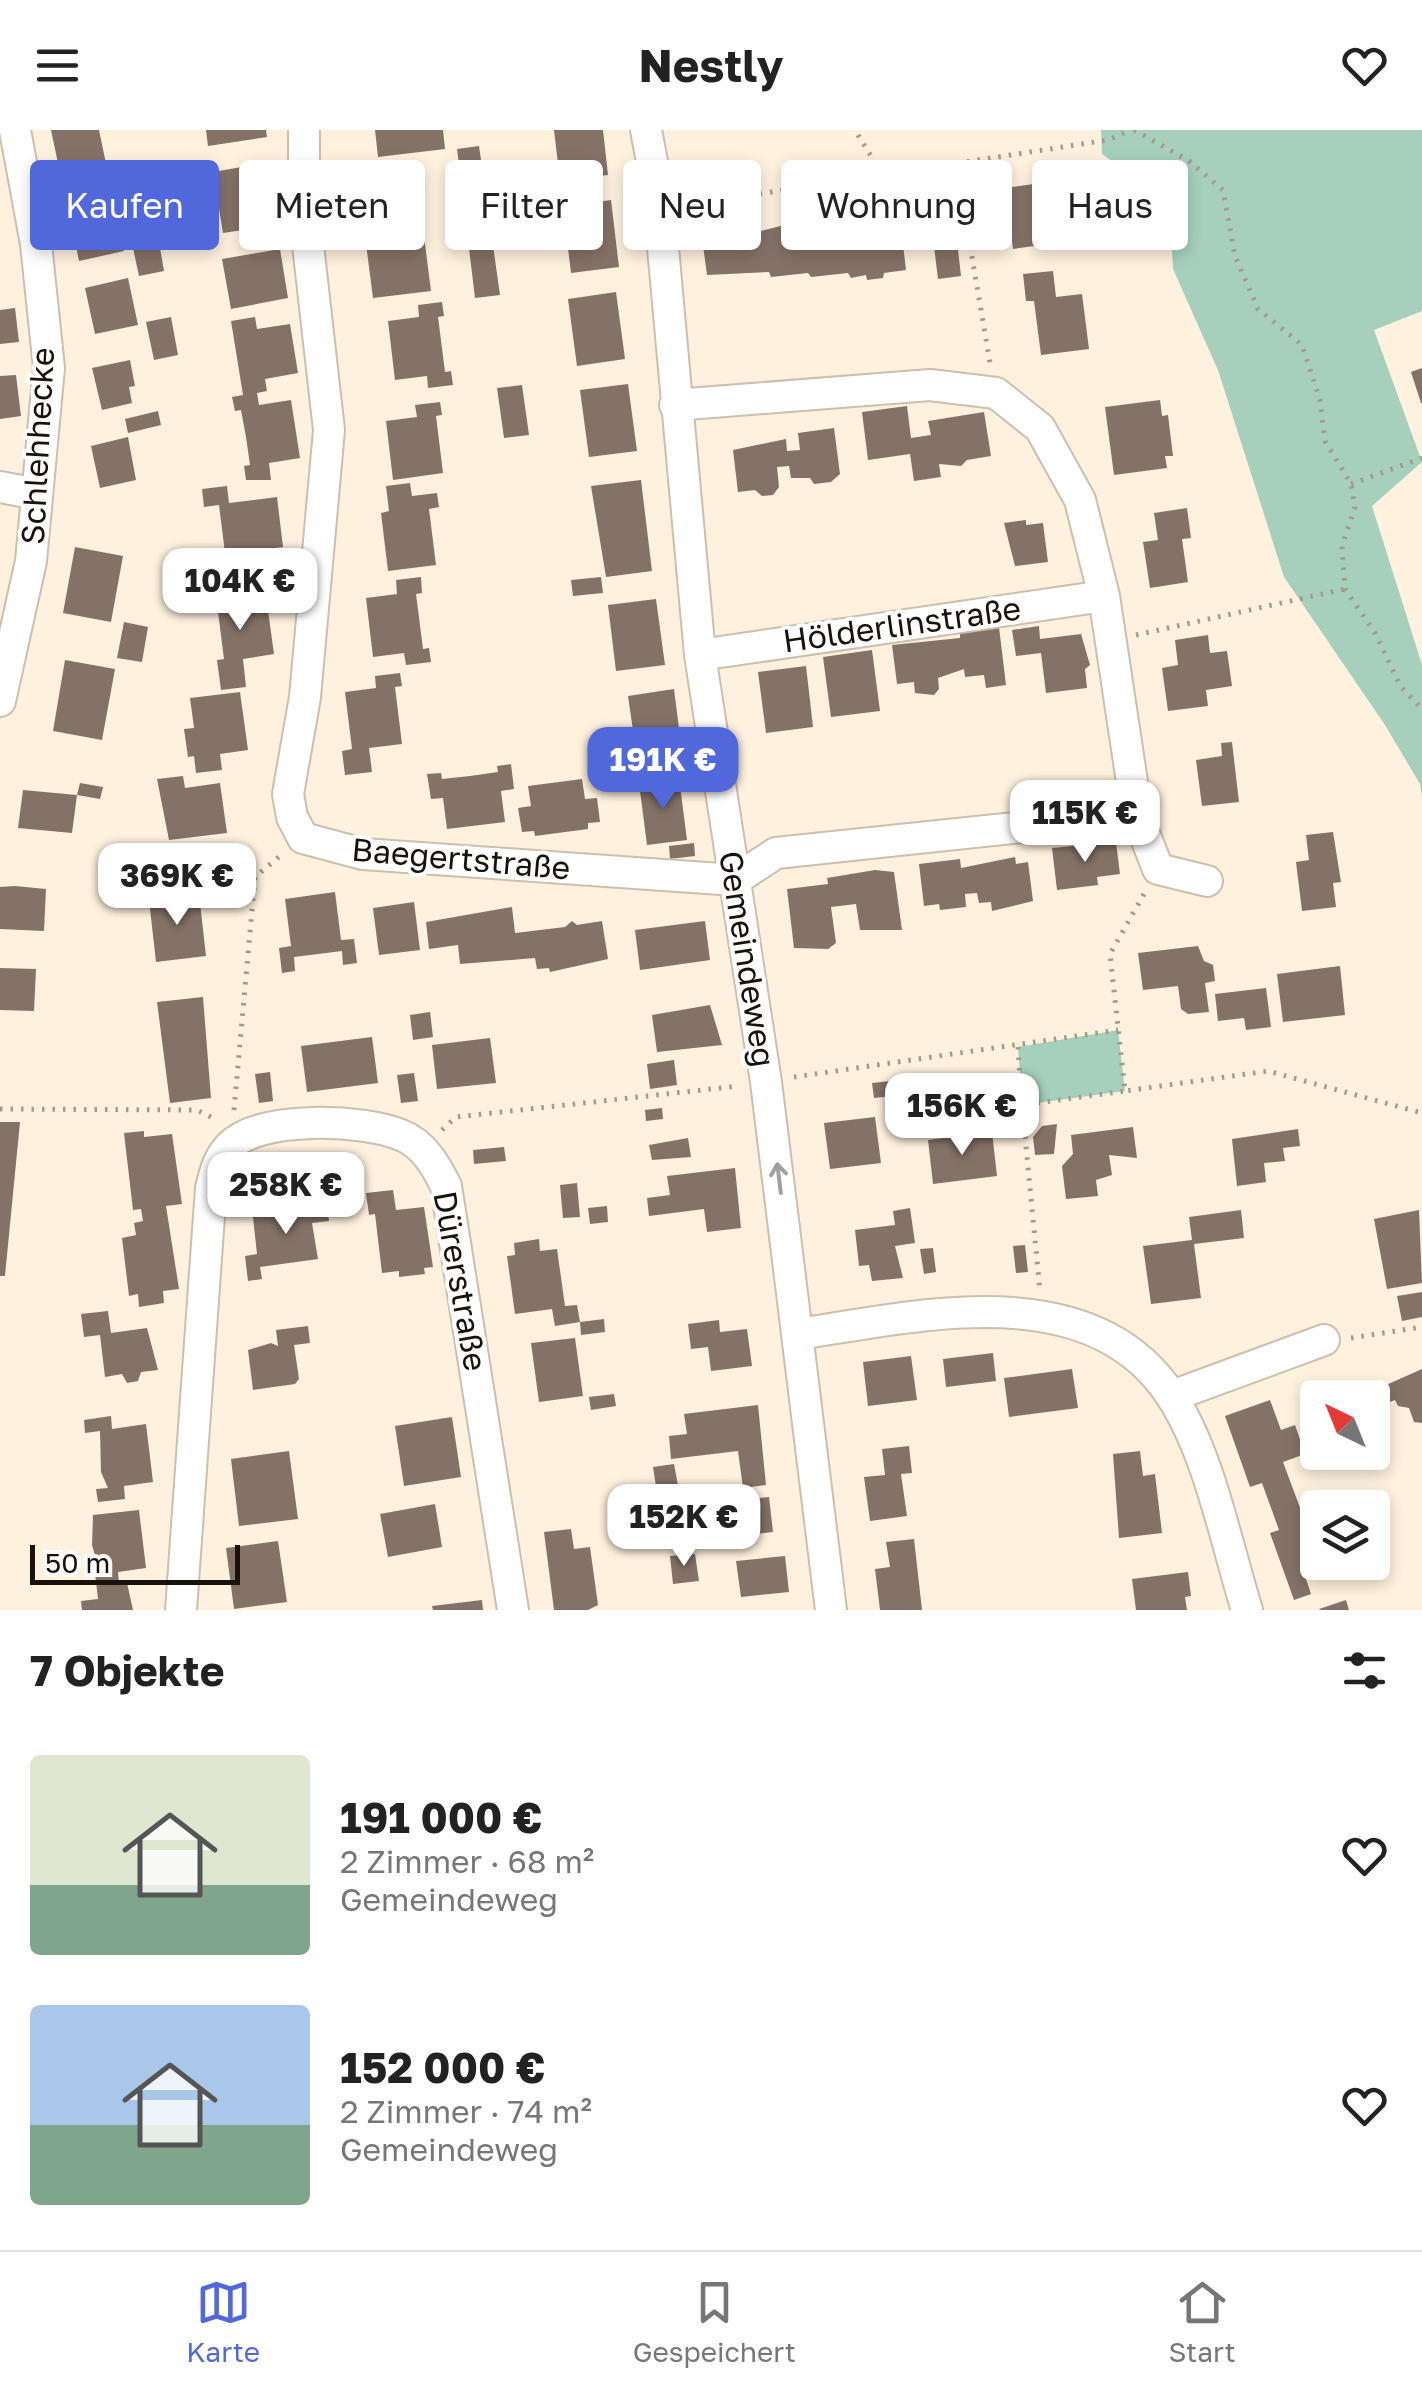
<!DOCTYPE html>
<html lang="de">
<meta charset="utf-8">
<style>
body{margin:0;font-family:"Golos Text",sans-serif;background:#f6f6f6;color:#222;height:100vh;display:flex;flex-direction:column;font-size:38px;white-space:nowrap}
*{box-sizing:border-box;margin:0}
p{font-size:32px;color:#767676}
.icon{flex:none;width:55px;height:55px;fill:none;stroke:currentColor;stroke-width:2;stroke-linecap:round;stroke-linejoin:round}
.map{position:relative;height:1480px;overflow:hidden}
.details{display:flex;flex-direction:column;background:#fff;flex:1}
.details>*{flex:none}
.guide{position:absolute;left:30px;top:30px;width:1362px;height:90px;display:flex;gap:20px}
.needle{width:65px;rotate:317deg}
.fabs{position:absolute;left:1300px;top:1250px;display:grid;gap:20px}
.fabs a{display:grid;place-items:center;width:90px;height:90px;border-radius:10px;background:#fff;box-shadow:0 5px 15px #0003;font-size:50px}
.scale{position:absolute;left:30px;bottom:25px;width:210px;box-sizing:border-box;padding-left:10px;border:5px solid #16120c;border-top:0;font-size:28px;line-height:35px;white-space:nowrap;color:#16120c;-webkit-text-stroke:8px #fff;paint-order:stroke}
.price{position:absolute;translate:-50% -85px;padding:0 22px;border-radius:20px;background:#fff;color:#222;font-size:32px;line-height:65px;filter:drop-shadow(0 2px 5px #0008)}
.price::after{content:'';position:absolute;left:50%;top:60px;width:30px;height:22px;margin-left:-15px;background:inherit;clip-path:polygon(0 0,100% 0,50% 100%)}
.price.current{background:#5168dd;color:#fff}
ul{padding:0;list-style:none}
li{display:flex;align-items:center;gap:30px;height:250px;padding:0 30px}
li span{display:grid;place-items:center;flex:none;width:280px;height:200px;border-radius:10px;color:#555}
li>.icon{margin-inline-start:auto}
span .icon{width:120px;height:120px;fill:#fffc;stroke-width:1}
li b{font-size:42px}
h2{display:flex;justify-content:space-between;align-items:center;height:120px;padding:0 30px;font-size:42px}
.tag{padding:0 35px;border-radius:10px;background:#fff;box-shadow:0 5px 15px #0003;font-size:35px;line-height:90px}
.tag.current{background:#5168dd;color:#fff}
header{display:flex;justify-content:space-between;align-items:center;height:130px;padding:0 30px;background:#fff;font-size:45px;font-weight:700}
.tabs{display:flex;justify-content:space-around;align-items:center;height:140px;border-top:2px solid #e0e0e0;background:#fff;font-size:28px;color:#767676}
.tabs a{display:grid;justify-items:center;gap:5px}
.tabs .current{color:#5168dd}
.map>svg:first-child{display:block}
.green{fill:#a6d0bb}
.building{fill:#847267}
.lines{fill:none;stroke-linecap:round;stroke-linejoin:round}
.minor-casing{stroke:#cbbfad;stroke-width:34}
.path{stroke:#a39a8c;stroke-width:5;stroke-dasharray:2.5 8;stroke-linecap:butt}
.minor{stroke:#fff;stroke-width:30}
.oneway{stroke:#a2a09e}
.labels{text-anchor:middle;stroke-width:8;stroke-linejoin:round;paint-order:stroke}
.street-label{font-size:32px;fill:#16120c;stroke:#fff}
</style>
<header><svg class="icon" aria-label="menu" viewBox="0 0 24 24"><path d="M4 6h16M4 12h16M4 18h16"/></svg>Nestly<svg class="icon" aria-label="heart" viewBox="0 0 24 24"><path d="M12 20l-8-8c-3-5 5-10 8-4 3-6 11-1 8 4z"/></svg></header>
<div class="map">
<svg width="1422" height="1480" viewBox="0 0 1422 1480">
<rect width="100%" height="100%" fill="#fef1de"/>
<path class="green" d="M1101 0H1422V181L1374 200 1422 332 1372 376 1422 535V667L1420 654 1385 595 1284 447 1218 240 1173 139 1169 72 1102 24Z
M1118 900 1125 961 1022 975 1018 917Z"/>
<path class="building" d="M51 0H99L109 48 63 57Z
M206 0H266L267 7 208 16Z
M375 0H443L445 19 378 27Z
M554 0H603L608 45 560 51Z
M479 16 500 165 475 168 457 19Z
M271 32 281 94 223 103 213 42Z
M146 38 151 66 127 71 121 43Z
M949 40 961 146 938 149 925 42Z
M997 50 1001 77 975 80 972 53Z
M1055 51 1063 112 1013 119 1005 58Z
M611 70 619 137 571 143 563 77Z
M118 71 124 121 79 131 69 82Z
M900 88 906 140 884 143 883 148 867 150 866 145 851 148 848 143 811 147 808 143 771 147 769 142 707 145 700 93 721 91 722 101 760 91 761 101 800 91 801 101 840 91 841 101 861 99V104L881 101 880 91Z
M423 98 431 161 373 168 365 106Z
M159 112 164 141 139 146 133 118Z
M280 119 288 168 231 179 222 129Z
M1053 141 1056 167 1082 164 1089 219 1041 225 1034 171H1026L1023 144Z
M128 148 138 195 95 204 85 158Z
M616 162 625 229 577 236 568 169Z
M442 172 444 186 438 187 445 242 451 241 453 255 428 258 427 246 395 250 388 191 419 187 418 175Z
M15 178 19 212 0 214V180Z
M171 187 178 225 154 230 146 192Z
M255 187 257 199 290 194 298 243 265 249 267 261 257 263 259 275 291 270 300 328 269 333 271 350H246L244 336 250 335 246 307 241 280 235 281 232 267 243 265 231 191Z
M130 230 135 256 129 257 132 273 102 280 92 238Z
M1422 238V273H1421L1411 242Z
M16 245 21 286 0 289V246Z
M628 254 637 321 589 327 580 260Z
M522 255 529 305 504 308 497 258Z
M1160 270 1162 286 1168 285 1173 326H1165L1167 338 1114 345 1105 277Z
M440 272 442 285 436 286 443 343 393 350 386 291 417 287 415 275Z
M907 276 911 308 931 305 928 291 984 282 991 326 967 330 961 336 939 334 941 347 914 351 910 324 868 330 862 282Z
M158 281 161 295 128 303 125 289Z
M834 298 840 344 831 352 814 354 810 348H791L789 336 777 337 779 357 773 365 762 366 755 360 738 362 733 320 786 309 787 321 800 320 798 303Z
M128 307 136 350 100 358 91 316Z
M641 350 652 441 606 447 591 356Z
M410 353 412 366 437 363 439 377 429 379 436 435 388 441 381 383 389 381 386 356Z
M227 356 229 373 277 367 283 417 235 423 237 439 212 442 210 424 225 423 219 375 204 377 202 359Z
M1187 378 1191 408 1182 409 1188 452 1150 458 1143 412 1158 410 1154 383Z
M1026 390V395L1043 393 1048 432 1015 436 1004 393Z
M75 417 123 426 111 492 63 483Z
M421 447 422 463 416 464 423 519 429 518 431 532 406 535 404 523 373 527 366 468 397 464 396 450Z
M601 447 603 463 573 466 571 450Z
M233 453 235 470 266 466 274 524 243 529 246 557 221 560 217 530 224 529 217 474 211 475 208 457Z
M656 469 665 535 616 541 608 475Z
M124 492 148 497 142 532 117 528Z
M1039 496 1040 509 1081 504 1090 535 1085 539 1087 558 1046 563 1041 523 1016 526 1012 500Z
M999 497 1006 555 986 558 984 545 965 547 964 539 938 548 939 559 934 565 915 563 914 552 897 554 892 515 960 508V502Z
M1208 505 1210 523 1227 521 1232 556 1206 560 1208 576 1168 581 1162 538 1178 535 1175 510Z
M872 520 880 581 831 587 823 527Z
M65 530 115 539 102 610 53 601Z
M806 536 813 597 766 603 758 542Z
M400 543 402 556 395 557 402 614 369 618 372 642 345 645 342 621 352 619 345 562 376 558 375 546Z
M674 559 682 622 637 628 628 566Z
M240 562 248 620 220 624 222 640 196 643 194 626 188 627 184 599 194 598 190 568Z
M1232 612 1239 672 1202 676 1196 630 1222 626 1221 613Z
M511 634 514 659 501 661 505 692 447 699 443 668 431 669 427 644 441 643 442 649 470 646 498 642 497 636Z
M633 641 635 654 611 656 610 644Z
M183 646 185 658 220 653 227 703 169 710 157 649Z
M679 648 687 710 647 715 639 653Z
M582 649 585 669 597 668 600 692 588 693V699L535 706 534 701 522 702 518 678 531 676 528 656Z
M80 653 103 657 100 669 77 665 72 703 18 698 23 660 77 665Z
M1333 702 1341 752 1333 753 1336 777 1302 781 1296 732 1309 730 1306 705Z
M1116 712 1120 744 1097 747 1098 755 1057 760 1052 718Z
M694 713 695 726 670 729 669 716Z
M210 720 212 735 185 738 183 723Z
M1015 727 1016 734 1028 732 1033 771 992 781 991 772 979 773 977 763 965 764 966 777 940 780 939 774 924 776 919 734 960 729 961 738Z
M875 740 894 742 902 800H860L856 774 831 777 836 813 828 819 794 818 787 759 828 754 827 748Z
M15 756 46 759 44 801 0 799V757Z
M335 762 341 810 354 809 357 833 343 835 342 821 294 827 295 841 282 843 279 818 291 816 285 769Z
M199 764 206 826 156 832 149 770Z
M414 772 420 820 379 825 373 778Z
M512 777 515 803 565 797 572 791 577 795 602 791 608 829 550 842 549 838 537 839 535 828 460 834 458 815 429 819 426 792Z
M705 791 710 830 640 840 635 800Z
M1198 816 1204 831 1213 835 1215 851 1205 853 1209 882 1188 884 1181 879 1178 856 1143 860 1138 823Z
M1340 836 1345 885 1283 892 1277 844Z
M0 838 36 839 34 881 0 880Z
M1266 858 1271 897 1246 900 1244 888 1218 891 1215 864Z
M203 867 211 968 170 973 157 872Z
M710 875 722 915 657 922 652 885Z
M430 882 433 907 413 910 410 885Z
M372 907 378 953 307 962 301 916Z
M490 908 496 953 437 959 432 915Z
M674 930 677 955 650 959 647 934Z
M270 942 273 971 259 973 255 944Z
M414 943 418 971 401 973 397 945Z
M899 950 901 965 874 968 872 953Z
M662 978 663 989 646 991 645 980Z
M875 987 881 1033 830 1039 824 993Z
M0 992H20L5 1146H0Z
M1057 994 1054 1024 1035 1025 1033 1007 1042 996Z
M1133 997 1137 1028 1109 1025 1112 1045 1096 1050 1098 1066 1066 1069 1062 1036 1073 1024 1071 1005Z
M1298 999 1300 1016 1283 1018 1285 1031 1264 1033 1266 1052 1237 1056 1232 1009Z
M144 1001V1007L172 1004 182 1074 166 1076 179 1159 163 1161 164 1173 139 1177 138 1164 129 1166 122 1108 136 1105 134 1093 143 1091 141 1079 133 1080 124 1003Z
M992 1002 997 1046 933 1054 928 1010Z
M688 1008 691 1027 652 1030 649 1015Z
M504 1017 506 1031 474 1034 473 1020Z
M735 1038 741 1098 707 1102 704 1079 649 1086 647 1068 670 1065 667 1046Z
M577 1053 580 1087 563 1088 560 1055Z
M393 1060 396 1080 424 1077 433 1137 424 1138 425 1144 399 1147V1141L382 1143 375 1084 369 1085 366 1063Z
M326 1066 329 1091 312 1093 318 1129 260 1137 262 1149 248 1151 245 1126 257 1124 253 1087 309 1079 308 1069Z
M607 1076 608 1092 590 1094 588 1078Z
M910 1078 915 1113 895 1116 903 1148 872 1151 869 1135 859 1136 855 1100 895 1095 893 1081Z
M1241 1080 1244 1108 1194 1114 1201 1168 1151 1174 1143 1116 1192 1110 1189 1087Z
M1419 1080 1422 1153 1387 1159 1374 1089Z
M539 1109 540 1121 557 1119 565 1176 577 1175 580 1192 555 1196 552 1179 515 1184 507 1126 515 1125 514 1113Z
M1025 1115 1028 1142 1016 1143 1013 1116Z
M933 1118 936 1142 924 1144 920 1119Z
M1422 1162V1187L1402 1191 1397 1166Z
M108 1181 111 1203 147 1198 158 1240 141 1242 138 1251 127 1253 122 1244 105 1247 100 1205 84 1207 81 1184Z
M604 1189 605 1202 581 1205 580 1192Z
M719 1190 720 1202 747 1199 752 1236 711 1241 708 1217 691 1219 688 1194Z
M308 1196 310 1213 294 1215 299 1249 295 1254 253 1260 248 1220 271 1213 278 1216 276 1200Z
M575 1208 583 1266 539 1272 531 1213Z
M993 1223 996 1251 946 1257 943 1229Z
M911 1226 917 1270 868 1276 863 1232Z
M1072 1239 1078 1278 1009 1287 1004 1248Z
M1422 1239V1293L1414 1292 1409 1278 1398 1276 1395 1270 1381 1275 1382 1287 1372 1290V1268L1359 1267Z
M614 1264 616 1276 591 1280 589 1267Z
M1270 1270 1281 1300 1295 1295 1305 1324 1283 1332 1305 1391 1318 1387V1432L1327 1433 1308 1439 1305 1446 1311 1464 1294 1470 1270 1403 1279 1400 1262 1353 1250 1357 1225 1286Z
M758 1275 766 1355 743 1358 738 1321 671 1329 669 1306 687 1304 684 1284Z
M111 1286 112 1299 146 1294 153 1352 124 1356 125 1369 98 1372 96 1359 108 1358 101 1342 100 1301 85 1303 84 1290Z
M452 1287 461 1347 404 1356 395 1296Z
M909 1316 912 1343 901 1344 907 1386 870 1391 864 1347 885 1345 882 1319Z
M289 1321 298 1389 239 1396 231 1329Z
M1140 1321 1143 1346 1155 1344 1162 1403 1119 1408 1113 1324Z
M674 1334 680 1366 703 1363 704 1378 660 1383 653 1337Z
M769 1367 773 1402 727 1407 723 1372Z
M435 1374 442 1417 388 1427 380 1384Z
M139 1380 146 1438 118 1442 119 1454 127 1453 133 1480H82L81 1471 98 1469 95 1443H100L92 1415 93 1385Z
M571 1399 574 1419 590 1417 598 1475 588 1480H554L544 1402Z
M914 1409 922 1480H880L875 1439 890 1437 886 1412Z
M278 1411 287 1472 234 1479 226 1418Z
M695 1424 699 1451 673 1454 670 1426Z
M785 1426 789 1462 741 1467 736 1431Z
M1188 1442 1191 1466 1185 1467 1187 1480H1136L1132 1449Z
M482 1470 483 1480H433L432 1476Z
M1346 1470 1349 1480H1320L1319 1479Z"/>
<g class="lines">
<defs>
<path id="minor" d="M304 0V80L329 300 305 567 288 664 292 687 303 708 363 724 735 750 776 723 1137 685
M646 0 658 63 700 525 766 952 831 1480
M675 275 930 255 996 263 1040 298 1080 370 1104 466 1137 685 1158 739 1207 751
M0 357 37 364
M700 525 1104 466
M0 571 31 431 49 238 36 114 15 0
M799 1204C917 1186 1090 1144 1170 1264 1209 1322 1226 1413 1247 1480
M1172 1266 1324 1210
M181 1480 211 1058C215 1042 218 1029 229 1017 259 985 363 989 401 1005 424 1014 436 1036 446 1056L513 1480"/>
</defs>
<use href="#minor" class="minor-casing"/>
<path class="path" d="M1134 0 1189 31 1223 60 1235 126 1258 179 1302 215 1320 270 1325 311 1351 354 1355 377 1342 416 1345 459 1375 503 1401 557 1422 579
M858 5 882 44
M956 33 990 233
M687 75 1108 10 1131 0
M1351 354 1422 328
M1136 505 1345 459
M1144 764 1110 824 1125 961 1268 941 1422 983
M1018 917 1022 975 1125 961
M794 947 1118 900
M1022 975 1040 1161
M0 979 197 980 217 990
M234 980 255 747 281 725
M442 1000 456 987 739 956
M1351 1208 1422 1197"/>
<use href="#minor" class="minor"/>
</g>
<defs><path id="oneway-shaft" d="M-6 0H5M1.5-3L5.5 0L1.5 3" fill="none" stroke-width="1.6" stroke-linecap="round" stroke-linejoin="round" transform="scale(2.5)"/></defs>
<use class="oneway" href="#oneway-shaft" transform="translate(779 1048) rotate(-97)"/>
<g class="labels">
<g class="street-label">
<text transform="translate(38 316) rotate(-87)" y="11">Schlehhecke</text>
<text transform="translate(902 495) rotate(-8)" y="11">Hölderlinstraße</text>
<text transform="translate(461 729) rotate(5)" y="11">Baegertstraße</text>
<text transform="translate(747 829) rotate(81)" y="11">Gemeindeweg</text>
<text transform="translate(460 1151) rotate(80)" y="11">Dürerstraße</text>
</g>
</g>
</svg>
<div class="fabs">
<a><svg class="needle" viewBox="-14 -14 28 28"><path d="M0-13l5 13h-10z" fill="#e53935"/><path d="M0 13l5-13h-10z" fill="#767676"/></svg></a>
<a><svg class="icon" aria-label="layers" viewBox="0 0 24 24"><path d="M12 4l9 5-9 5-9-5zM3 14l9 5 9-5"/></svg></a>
</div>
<div class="scale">50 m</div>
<b class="price" style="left:240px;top:503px">104K €</b>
<b class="price current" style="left:663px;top:682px">191K €</b>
<b class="price" style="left:1085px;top:735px">115K €</b>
<b class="price" style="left:177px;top:798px">369K €</b>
<b class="price" style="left:962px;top:1028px">156K €</b>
<b class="price" style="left:286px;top:1107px">258K €</b>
<b class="price" style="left:684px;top:1439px">152K €</b>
<div class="guide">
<a class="tag current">Kaufen</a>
<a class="tag">Mieten</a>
<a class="tag">Filter</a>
<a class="tag">Neu</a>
<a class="tag">Wohnung</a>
<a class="tag">Haus</a>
</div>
</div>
<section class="details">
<h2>7 Objekte<svg class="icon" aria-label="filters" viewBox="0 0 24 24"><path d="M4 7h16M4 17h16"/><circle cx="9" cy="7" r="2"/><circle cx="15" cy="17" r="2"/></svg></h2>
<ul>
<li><span style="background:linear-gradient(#dfe7d0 65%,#7fa58c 0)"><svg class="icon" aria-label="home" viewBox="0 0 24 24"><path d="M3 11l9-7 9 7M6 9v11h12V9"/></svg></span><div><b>191 000 €</b><p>2 Zimmer · 68 m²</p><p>Gemeindeweg</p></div><svg class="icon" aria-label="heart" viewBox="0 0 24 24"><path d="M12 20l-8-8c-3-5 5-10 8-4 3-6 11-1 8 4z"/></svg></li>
<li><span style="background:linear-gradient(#a9c7e8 60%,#7fa58c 0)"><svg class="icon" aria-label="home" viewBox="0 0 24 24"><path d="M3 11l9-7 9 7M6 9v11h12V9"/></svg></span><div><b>152 000 €</b><p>2 Zimmer · 74 m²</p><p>Gemeindeweg</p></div><svg class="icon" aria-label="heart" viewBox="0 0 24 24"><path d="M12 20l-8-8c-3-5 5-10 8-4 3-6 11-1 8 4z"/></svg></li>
</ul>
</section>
<nav class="tabs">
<a class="current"><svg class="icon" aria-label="map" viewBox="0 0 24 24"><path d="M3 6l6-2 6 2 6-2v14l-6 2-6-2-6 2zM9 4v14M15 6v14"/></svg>Karte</a>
<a><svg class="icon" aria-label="saved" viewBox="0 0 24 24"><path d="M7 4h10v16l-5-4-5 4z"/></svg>Gespeichert</a>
<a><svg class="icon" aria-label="home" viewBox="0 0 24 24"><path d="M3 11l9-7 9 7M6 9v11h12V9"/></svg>Start</a>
</nav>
